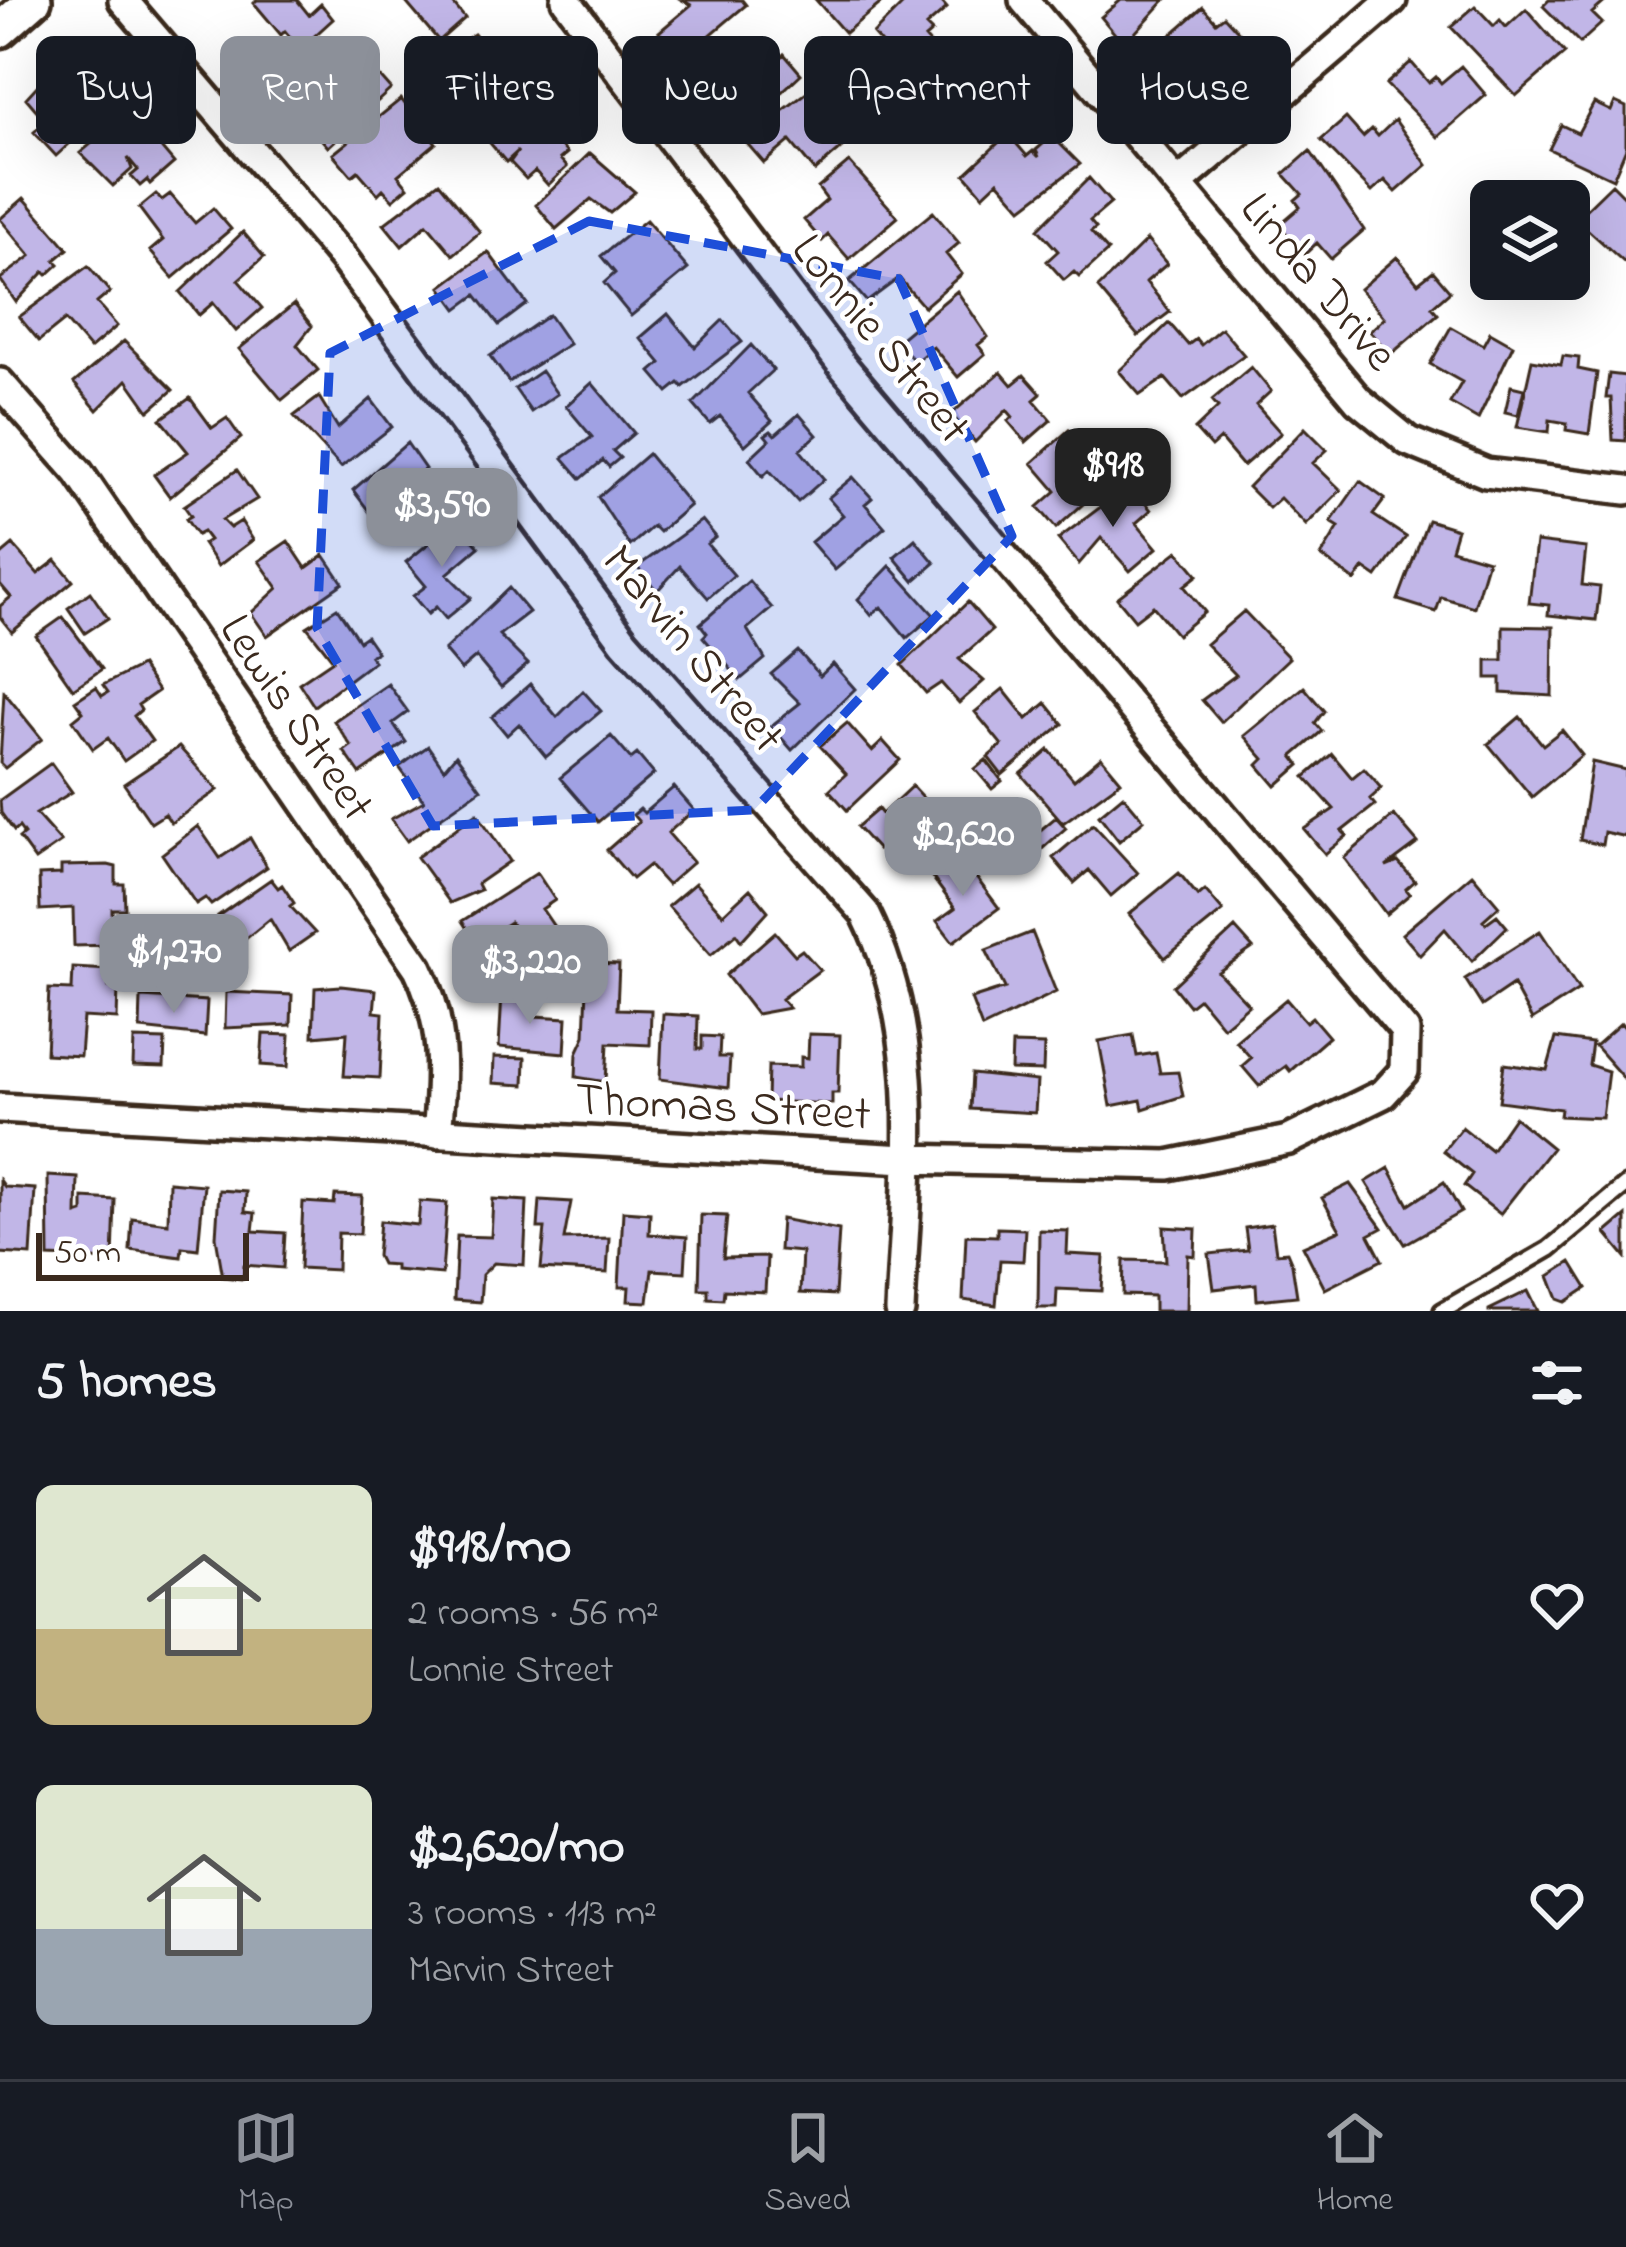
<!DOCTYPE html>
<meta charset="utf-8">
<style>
body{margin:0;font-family:"Indie Flower",sans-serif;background:#242831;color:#f1f3f6;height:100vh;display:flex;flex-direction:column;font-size:45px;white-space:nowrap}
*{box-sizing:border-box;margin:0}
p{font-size:39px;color:#9ea1a6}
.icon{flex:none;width:66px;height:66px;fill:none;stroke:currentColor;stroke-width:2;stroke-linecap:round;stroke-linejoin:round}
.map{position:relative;height:1311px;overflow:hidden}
.side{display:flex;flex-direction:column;background:#171b24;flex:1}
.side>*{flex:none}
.top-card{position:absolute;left:36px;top:36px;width:1554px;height:108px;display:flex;gap:24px}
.buttons{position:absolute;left:1470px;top:180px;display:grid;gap:24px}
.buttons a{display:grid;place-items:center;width:120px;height:120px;border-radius:18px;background:#171b24;box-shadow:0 12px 48px #0002;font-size:60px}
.scale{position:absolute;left:36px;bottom:30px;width:213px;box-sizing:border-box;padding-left:12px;border:6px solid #3b2a1e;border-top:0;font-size:33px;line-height:42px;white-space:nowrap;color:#3b2a1e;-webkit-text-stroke:9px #fff;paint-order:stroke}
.price{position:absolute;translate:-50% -102px;padding:0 27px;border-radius:24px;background:#8c9099;color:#fff;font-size:39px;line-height:78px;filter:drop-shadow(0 3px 6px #0008)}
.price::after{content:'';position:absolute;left:50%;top:72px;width:36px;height:27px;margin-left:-18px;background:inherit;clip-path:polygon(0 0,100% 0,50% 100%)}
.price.active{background:#222;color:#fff}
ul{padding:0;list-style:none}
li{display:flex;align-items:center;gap:36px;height:300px;padding:0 36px}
li span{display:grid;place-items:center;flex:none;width:336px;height:240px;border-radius:18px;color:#555}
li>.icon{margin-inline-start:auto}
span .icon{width:144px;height:144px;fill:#fffc;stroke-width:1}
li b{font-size:51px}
h2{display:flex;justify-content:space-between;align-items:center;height:144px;padding:0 36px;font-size:51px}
.chip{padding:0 42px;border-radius:18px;background:#171b24;box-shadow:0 12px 48px #0002;font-size:42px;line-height:108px}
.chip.active{background:#8c9099;color:#fff}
.menu{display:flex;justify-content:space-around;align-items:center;height:168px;border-top:3px solid #363941;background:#171b24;font-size:33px;color:#9ea1a6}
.menu a{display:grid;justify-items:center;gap:6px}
.menu .active{color:#8c9099}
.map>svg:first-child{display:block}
.building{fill:#c1b6e7;stroke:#3b2a1e;stroke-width:3}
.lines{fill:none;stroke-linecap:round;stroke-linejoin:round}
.service-casing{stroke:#3b2a1e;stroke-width:22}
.minor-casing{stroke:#3b2a1e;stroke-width:36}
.tertiary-casing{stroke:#3b2a1e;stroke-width:42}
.service{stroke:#fff;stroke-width:14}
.minor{stroke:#fff;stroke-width:27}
.tertiary{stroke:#fff;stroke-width:33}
.marked{fill:#1d4ed8;fill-opacity:0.2;stroke:#1d4ed8;stroke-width:9;stroke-dasharray:24 15;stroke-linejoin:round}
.labels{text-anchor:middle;stroke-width:9;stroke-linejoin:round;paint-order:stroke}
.street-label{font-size:48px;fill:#3b2a1e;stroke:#fff}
</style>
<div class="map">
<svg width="1626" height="1311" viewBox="0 0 1626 1311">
<rect width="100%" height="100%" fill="#fff"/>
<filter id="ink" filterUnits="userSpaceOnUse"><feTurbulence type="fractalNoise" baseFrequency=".00833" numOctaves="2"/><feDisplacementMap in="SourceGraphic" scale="24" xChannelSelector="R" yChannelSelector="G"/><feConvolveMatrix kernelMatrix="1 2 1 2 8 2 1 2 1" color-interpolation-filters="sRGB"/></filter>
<g filter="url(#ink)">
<path class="building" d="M257 0H297L309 15 321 4 333 19 300 49 285 31 281 35 254 3Z
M404 0H450L465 18 439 41Z
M682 0H742L746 5 682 59 659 32 691 5Z
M816 0H885L845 33Z
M907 0H940L947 8 926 26 932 32 925 38 944 59 915 82 873 34Z
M1121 0H1165L1124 45 1101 17Z
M1549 0H1607L1592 13 1602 23 1580 43 1543 6Z
M1475 6 1494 26 1500 20 1506 27 1526 9 1565 53 1516 96 1451 27Z
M1203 7 1216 22 1224 16 1256 51 1219 83 1213 76 1198 89 1189 79 1169 97 1146 71 1173 50 1177 43 1171 35Z
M474 34 502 67 525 43 546 67 531 83 521 80 490 108 447 58 448 51Z
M278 39 296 60 272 80 254 59Z
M743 39 769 68 784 54 801 74 743 128 724 107 742 91 717 63Z
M78 41 99 64 75 85 102 114 56 156 34 132 54 114 43 118 26 98Z
M340 47 361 71 369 64 391 89 328 147 310 126 343 100 313 70Z
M1411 62 1429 83 1436 77 1441 83 1461 66 1486 95 1438 137 1386 84Z
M961 66 984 93 1003 76 1026 103 971 139 951 117 936 130 915 105Z
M552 76 570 96 548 116 553 121 545 128 567 153 560 159 567 167 548 185 535 171 526 179 510 162 518 151 506 162 484 136Z
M817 85 833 106 850 92 876 122 851 143 845 136 838 143 842 148 815 171 790 141 764 163 744 140Z
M401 99 436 143 398 175 408 187 393 200 383 189 378 194 358 171 352 176 333 154Z
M1615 102 1626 107V148L1613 179 1549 149 1561 125 1578 133 1594 103 1611 111Z
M130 111 174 163 150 184 147 180 140 186 131 176 138 170 128 158 132 169 113 186 80 153Z
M1346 118 1363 137 1372 129 1378 136 1395 120 1427 165 1396 192 1385 180 1372 192 1321 140Z
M1008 134 1027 156 1033 151 1039 157 1036 150 1052 136 1080 164 1022 208 998 181 983 195 965 174Z
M1310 151 1364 230 1331 259 1317 243 1305 254 1279 225 1300 207 1295 200 1302 194 1284 174Z
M590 153 635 192 610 213 591 199 556 229 536 205Z
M849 162 898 217 849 259 828 235 822 241 804 220 827 200 818 188Z
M1089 178 1111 203 1090 221 1096 228 1091 232 1108 251 1079 277 1074 272 1064 280 1047 261 1058 251 1038 229Z
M439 182 480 232 453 255 427 224 402 246 384 224Z
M1612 184 1626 198V264L1576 219Z
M156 194 162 200 170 194 195 223 213 208 231 229 173 278 150 251 163 240 139 208Z
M24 198 68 249 55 260 59 264 47 275 44 272 16 302 0 279 31 256 0 219Z
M933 212 959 243 946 254 962 274 924 307 899 278 867 302 849 281Z
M646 220 688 269 631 316 604 283 615 273 601 256Z
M243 232 264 257 238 280 262 308 236 331 213 303 199 315 180 292Z
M1147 240 1167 264 1146 282 1170 312 1138 336 1098 288Z
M488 252 527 304 499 325 476 295 457 309 441 287Z
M1397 257 1418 283 1433 271 1450 291 1432 307 1438 314 1390 355 1370 331 1385 318 1360 289Z
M88 266 110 292 97 303 117 326 90 349 65 320 39 341 19 317Z
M957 291 988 337 978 345 985 354 958 377 933 347 915 362 897 341Z
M294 304 312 326 297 345 318 370 282 400 239 349Z
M668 314 695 347 723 320 742 342 683 387 679 383 668 392 651 372 661 363 640 338Z
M549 315 569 344 509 382 490 356Z
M1169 323 1188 345 1196 339 1201 345 1221 328 1244 355 1183 399 1165 378 1140 395 1119 371Z
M1451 327 1483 345 1490 332 1513 345 1478 419 1450 403 1462 382 1430 364Z
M124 341 173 390 149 411 127 380 97 410 74 383Z
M751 345 773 370 748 393 772 421 745 445 720 416 710 424 693 404Z
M1563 356 1579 358 1578 369 1597 373 1589 434 1566 430 1567 423 1550 420 1549 432 1517 427 1532 360 1561 365Z
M1251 367 1271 391 1256 405 1281 433 1243 466 1220 439 1211 447 1195 429 1218 407 1212 400Z
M541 371 557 394 531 412 515 389Z
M1001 372 1012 385 1024 375 1041 394 1034 400 1051 420 1026 442 1008 421 1013 417 1007 410 975 442 951 414Z
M1609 374 1626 376V441L1613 440 1611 398H1606Z
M592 383 634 433 613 451 620 458 609 467 603 460 581 479 563 458 592 437 566 406Z
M1511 386 1524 389 1518 415 1505 412Z
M319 397 338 428 371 399 392 427 341 467 294 416Z
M190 398 212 428 227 418 241 438 170 497 154 475 188 452 161 419Z
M799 414 817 435 800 450 824 479 798 502 769 470 763 476 749 459 769 440 765 435 771 431 775 435Z
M1305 428 1327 450 1313 463 1341 490 1306 525 1280 498 1269 508 1248 487Z
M1069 430 1083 447 1072 456 1082 467 1098 452 1117 474 1056 528 1038 507 1056 491 1032 463Z
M407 443 425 469 394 491 420 522 392 542 353 490Z
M648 454 690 505 659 532 653 526 630 546 598 497Z
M237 470 257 499 222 520 230 528 241 521 253 540 218 566 203 544 209 540 203 532 197 535 186 519 191 516 184 506Z
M853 477 872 498 865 504 885 527 835 570 811 542 843 515 828 498Z
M1360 481 1385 499 1373 515 1406 537 1377 577 1364 568 1355 581 1321 556 1339 527 1331 522Z
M1130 485 1151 510 1136 523 1157 548 1130 571 1101 538 1079 564 1058 539Z
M702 520 716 537 707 544 734 575 708 598 680 566 657 591 637 567Z
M1428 520 1457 529 1451 549 1488 560 1474 607 1441 597 1436 612 1398 600Z
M456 521 479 547 447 574 471 598 446 619 436 607 428 614 413 596 426 586 406 562Z
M915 539 935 563 914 581 894 557Z
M288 541 306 568 324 555 343 583 267 636 251 613 278 588 259 561Z
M1536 542 1586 548 1582 585 1600 587 1596 620 1548 615 1549 605 1529 603Z
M13 545 38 574 56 560 73 581 12 632 0 617V606L11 597 0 584V556Z
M1178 551 1198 575 1184 586 1205 612 1177 635 1153 606 1135 620 1117 598Z
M890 566 934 615 907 638 881 607 871 615 858 599Z
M749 581 772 608 747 629 765 659 740 680 703 637 707 633 700 624Z
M509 588 529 612 499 635 528 664 501 687 476 657 461 670 444 650Z
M90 592 108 618 85 633 68 608Z
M968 602 992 630 959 659 984 681 959 703 941 683 926 693 902 665Z
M337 608 359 641 366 636 377 652 370 656 374 661 314 706 299 683 333 660 307 627Z
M1244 611 1289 658 1221 722 1202 700 1236 675 1206 644Z
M63 617 102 669 73 689 36 636Z
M1503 626 1553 627 1552 696 1501 693V678H1487V660H1503Z
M798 651 820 676 833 664 855 689 792 750 771 726 800 703 771 674Z
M141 666 158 691 138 705 141 710 134 716 152 741 124 761 108 738 93 749 73 720 83 712 75 701 96 687 102 696 108 692 103 685Z
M388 684 408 712 393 723 406 742 360 774 344 751 351 746 334 721Z
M530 684 557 717 583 691 601 711 546 757 519 724 507 735 492 717Z
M1304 687 1324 711 1315 723 1322 731 1293 756 1300 765 1276 786 1258 765 1264 759 1244 736Z
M1003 689 1027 719 1046 703 1063 724 1002 775 988 757 1002 745 975 712Z
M4 692 42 739 5 768 0 763Z
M1520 717 1543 745 1562 730 1582 755 1532 797 1488 744Z
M847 723 872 751 883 741 900 760 847 810 829 790 846 774 820 746Z
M611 736 631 759 637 754 654 774 598 822 560 778Z
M428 746 444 769 456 755 481 789 407 841 391 819 424 801 399 767Z
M179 747 218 790 171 823 165 814 151 823 124 784Z
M1049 750 1074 780 1101 757 1121 781 1063 823 1021 774Z
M1332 754 1352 778 1364 768 1382 788 1370 799 1375 805 1342 831 1347 836 1325 854 1304 829 1334 809 1305 777Z
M986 760 1002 781 992 789 975 769Z
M1592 762 1626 770V837L1604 832 1602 845 1580 840Z
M51 763 72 792 36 814 61 842 35 860 19 838 24 834 19 827 14 831 1 813 0 800Z
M912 786 956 834 929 858 900 826 878 850 857 827 878 809 882 814Z
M674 787 694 810 668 833 693 862 667 885 649 865 632 879 607 850 639 822 633 815 640 809 644 813Z
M1123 795 1144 820 1119 841 1099 815Z
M477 813 510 861 477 884 480 890 450 903 417 857Z
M1394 815 1418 843 1386 867 1398 862 1415 881 1406 889 1410 894 1386 914 1344 858Z
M1056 817 1066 828 1042 849 1032 837Z
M1093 824 1138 873 1111 896 1089 870 1074 883 1053 858Z
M198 826 220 858 250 838 267 867 211 905 205 898 196 904 162 854Z
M960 856 999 908 953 942 937 921 955 908 932 877Z
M108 865 116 867V884H124L125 909H112L113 945 74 946 73 908 40 910 39 875 61 874V866Z
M537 873 555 900 542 909 561 937 532 956 510 922 477 944 462 921Z
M1179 873 1198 896 1205 890 1223 911 1165 958 1129 914Z
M1472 874 1499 906 1483 920 1486 923 1497 915 1507 927 1472 961 1445 929 1420 955 1402 934Z
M271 879 278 888 282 885 294 903 290 906 315 933 289 951 270 919 238 945 218 916Z
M695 883 723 914 750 889 768 911 741 941 736 934 711 955 668 906Z
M1235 928 1253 948 1218 972 1249 1005 1223 1027 1199 998 1189 1006 1173 986Z
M1540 931 1579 990 1532 1020 1513 985 1482 1006 1465 979Z
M775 932 795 955 802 950 820 970 781 999 789 1008 756 1014 726 975Z
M1032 932 1056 992 982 1028 971 999 1005 988 986 950Z
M588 963 619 964 617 1009 651 1010 650 1045 608 1043 606 1082 576 1077 577 1053 585 1036Z
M73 968 110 970 109 987 118 988 117 1019 83 1017 80 1056 46 1054 49 989 72 990Z
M341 986 376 990 374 1012 383 1013 380 1078 344 1076 347 1033 313 1036 315 988Z
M226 992 292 995 291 1025 225 1028Z
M502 994 536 996 535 1016 567 1018 565 1053 499 1047Z
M141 997 207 1001 205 1036 140 1029Z
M1286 999 1306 1022 1312 1017 1329 1037 1290 1071 1286 1066 1259 1086 1242 1066 1251 1058 1236 1041Z
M663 1014 698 1016 697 1049H702V1036L720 1037 719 1057H730L728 1088 660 1079Z
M1621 1023 1626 1029V1081L1595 1046Z
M263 1034 290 1035 288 1067 261 1065Z
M809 1034 840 1035 838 1093H832V1104L767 1101 768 1066 801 1067V1057L808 1058Z
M1133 1035 1137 1056 1156 1053 1160 1073 1178 1072 1183 1096 1143 1109 1141 1100 1111 1106 1099 1041Z
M1556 1038 1592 1043 1589 1065 1608 1071 1602 1118 1560 1116 1561 1109 1499 1101 1504 1064 1547 1070Z
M134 1039 165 1040 164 1067 133 1066Z
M1012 1044 1044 1045 1043 1071 1011 1070Z
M494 1057 525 1058 524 1085 493 1083Z
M972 1074 1037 1081 1035 1113 970 1109Z
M1514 1117 1552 1148 1500 1214 1464 1186 1472 1174 1443 1151 1462 1127 1491 1150Z
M1389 1168 1409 1205 1444 1182 1461 1212 1405 1244 1366 1182Z
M48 1176 78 1178 77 1214 83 1212V1198L115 1200 113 1260 49 1257Z
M0 1180 5 1187 35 1189 31 1255 0 1253Z
M169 1182 204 1185 198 1249 182 1247 181 1257 130 1250 132 1218 168 1223Z
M1350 1184 1382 1228 1369 1235 1382 1260 1325 1289 1303 1246 1340 1230 1322 1198Z
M219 1190 246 1192 245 1212 255 1213 253 1231 285 1233 283 1268 244 1265 243 1279 223 1277 216 1237Z
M335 1195 362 1196 360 1234 338 1233 337 1270 300 1268 303 1202 334 1204Z
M493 1199 527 1201 524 1265 494 1263 482 1275 480 1302 454 1300 457 1236 491 1237Z
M540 1200 571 1202 564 1239 609 1238 607 1273 541 1269 545 1228H538Z
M420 1201 447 1203 442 1274 395 1270V1265L381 1264 377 1256 380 1221 418 1225Z
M623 1211 650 1213 649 1234 687 1237 685 1272 652 1270 648 1302 628 1301 629 1287H619Z
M701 1215 727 1216 723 1258 767 1257 765 1292 724 1290 723 1299 708 1298V1289H699Z
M1626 1216V1257L1606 1233Z
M781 1219 839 1230 835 1295 800 1293 802 1252 779 1250Z
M1272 1224 1276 1253 1287 1252 1292 1264 1297 1296 1257 1300 1256 1284 1214 1289 1209 1254 1248 1250 1245 1228Z
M1164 1227 1196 1229 1195 1256 1188 1255 1187 1311H1154V1296L1123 1295 1124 1260 1166 1261Z
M997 1228 1025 1229 1023 1261 1000 1260 996 1305 963 1300 966 1235 997 1236Z
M1039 1230 1068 1231 1067 1254 1104 1256 1102 1291 1057 1289 1056 1308H1038Z
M1571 1262 1587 1288 1566 1302 1558 1299 1549 1276Z
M1528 1291 1538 1311H1489V1310Z"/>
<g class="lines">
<defs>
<path id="service" d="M1442 1311 1549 1249 1626 1185"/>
<path id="minor" d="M123 0 343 258 624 641 865 913C928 1040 906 1174 900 1311
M1024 0 1358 400 1408 441 1486 473 1626 490
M1180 182 1392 0
M0 383 78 472 418 968C445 1023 443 1074 437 1133
M0 1108 906 1159 1168 1165 1289 1140 1383 1094 1404 1071 1405 1031 843 366 566 0"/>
<path id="tertiary" d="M0 30 34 0"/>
</defs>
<use href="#service" class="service-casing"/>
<use href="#minor" class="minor-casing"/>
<use href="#tertiary" class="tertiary-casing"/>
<use href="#service" class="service"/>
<use href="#minor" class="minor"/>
<use href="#tertiary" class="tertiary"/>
</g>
</g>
<path class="marked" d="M589 221 899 279 1012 536 754 810 433 826 317 628 330 353Z"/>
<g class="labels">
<g class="street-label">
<text transform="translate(1321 280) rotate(50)" y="17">Linda Drive</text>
<text transform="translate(883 337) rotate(51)" y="17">Lonnie Street</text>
<text transform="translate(695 647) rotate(50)" y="17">Marvin Street</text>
<text transform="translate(299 716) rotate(56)" y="17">Lewis Street</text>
<text transform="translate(723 1104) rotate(3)" y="17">Thomas Street</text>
</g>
</g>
</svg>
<div class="buttons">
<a><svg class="icon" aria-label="layers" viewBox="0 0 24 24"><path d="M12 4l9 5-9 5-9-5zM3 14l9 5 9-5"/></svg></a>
</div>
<div class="scale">50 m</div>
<b class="price active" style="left:1113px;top:530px">$918</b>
<b class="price" style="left:442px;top:570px">$3,590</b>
<b class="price" style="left:963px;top:899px">$2,620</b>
<b class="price" style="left:174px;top:1016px">$1,270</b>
<b class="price" style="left:530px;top:1027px">$3,220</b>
<div class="top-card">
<a class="chip">Buy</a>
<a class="chip active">Rent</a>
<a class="chip">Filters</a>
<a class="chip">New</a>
<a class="chip">Apartment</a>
<a class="chip">House</a>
</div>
</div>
<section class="side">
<h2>5 homes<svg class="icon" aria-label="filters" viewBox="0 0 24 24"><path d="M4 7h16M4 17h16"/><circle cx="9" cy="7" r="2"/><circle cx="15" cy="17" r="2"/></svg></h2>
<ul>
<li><span style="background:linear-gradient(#dfe7d0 60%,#c2b280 0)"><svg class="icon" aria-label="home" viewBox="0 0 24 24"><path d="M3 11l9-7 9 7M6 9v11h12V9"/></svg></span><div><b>$918/mo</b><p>2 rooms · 56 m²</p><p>Lonnie Street</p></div><svg class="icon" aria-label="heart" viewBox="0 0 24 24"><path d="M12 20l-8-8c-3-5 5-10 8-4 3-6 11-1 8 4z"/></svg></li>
<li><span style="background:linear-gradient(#dfe7d0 60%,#9aa5b1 0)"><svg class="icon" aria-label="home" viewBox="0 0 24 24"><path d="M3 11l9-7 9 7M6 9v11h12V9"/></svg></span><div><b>$2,620/mo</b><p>3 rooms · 113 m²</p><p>Marvin Street</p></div><svg class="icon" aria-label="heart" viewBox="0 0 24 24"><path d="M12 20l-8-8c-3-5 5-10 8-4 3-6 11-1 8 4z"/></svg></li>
</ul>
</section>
<nav class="menu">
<a class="active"><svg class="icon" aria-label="map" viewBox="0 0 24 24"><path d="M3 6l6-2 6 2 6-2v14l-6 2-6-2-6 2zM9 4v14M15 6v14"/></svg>Map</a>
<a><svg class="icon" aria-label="saved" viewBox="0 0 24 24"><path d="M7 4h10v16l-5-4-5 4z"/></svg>Saved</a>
<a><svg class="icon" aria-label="home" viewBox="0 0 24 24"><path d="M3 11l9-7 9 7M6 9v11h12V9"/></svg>Home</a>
</nav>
